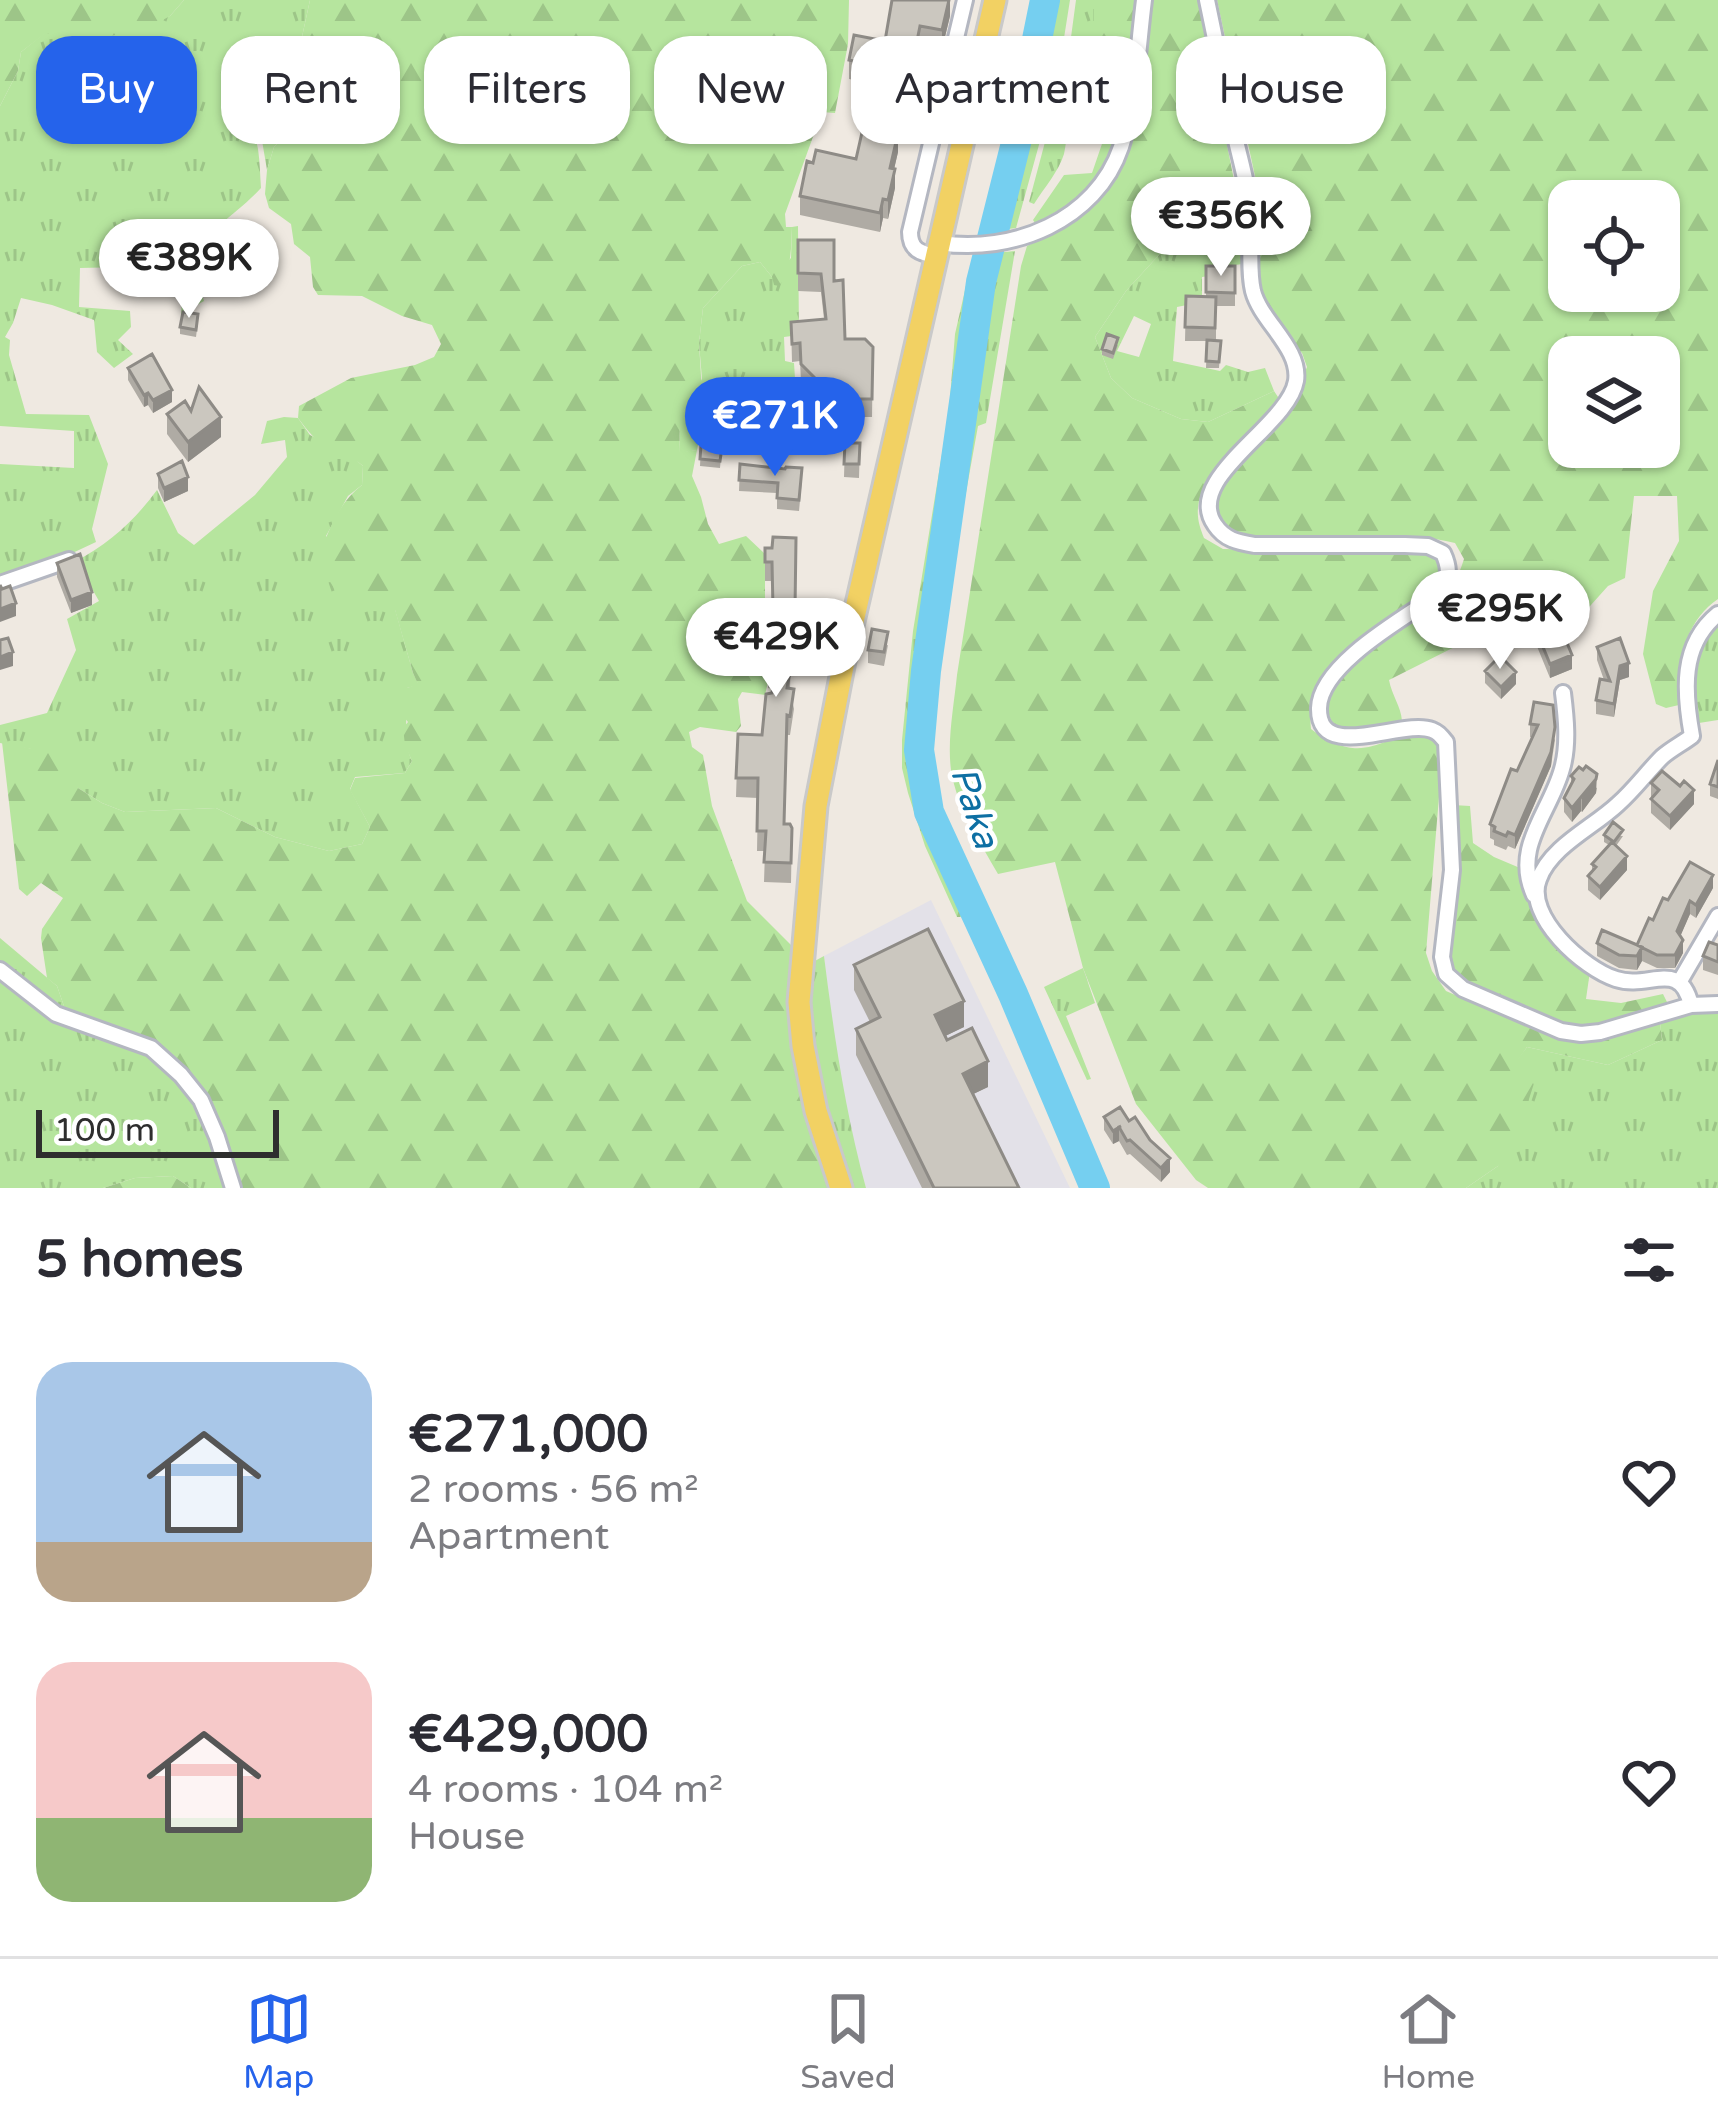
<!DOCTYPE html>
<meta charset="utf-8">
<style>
body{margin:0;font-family:"Varela Round",sans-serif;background:#f7f7f7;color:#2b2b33;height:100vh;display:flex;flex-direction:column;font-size:45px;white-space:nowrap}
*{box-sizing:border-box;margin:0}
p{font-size:39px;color:#7c7c81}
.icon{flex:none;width:66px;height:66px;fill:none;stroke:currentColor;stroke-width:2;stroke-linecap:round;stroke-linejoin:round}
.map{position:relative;height:1188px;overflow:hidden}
.drawer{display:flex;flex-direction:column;background:#fff;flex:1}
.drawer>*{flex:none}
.guide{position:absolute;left:36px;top:36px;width:1647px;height:108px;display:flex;gap:24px}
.fabs{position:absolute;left:1548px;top:180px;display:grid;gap:24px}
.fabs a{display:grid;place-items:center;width:132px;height:132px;border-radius:24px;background:#fff;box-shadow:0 3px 9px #0004;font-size:60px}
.scale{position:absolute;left:36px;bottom:30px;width:243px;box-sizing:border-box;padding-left:12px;border:6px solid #2e2e2e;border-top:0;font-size:33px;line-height:42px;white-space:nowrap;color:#2e2e2e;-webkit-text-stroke:9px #fff;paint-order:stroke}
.price{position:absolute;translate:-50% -102px;padding:0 27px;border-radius:42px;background:#fff;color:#222;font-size:39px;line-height:78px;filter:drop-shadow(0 3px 6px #0008)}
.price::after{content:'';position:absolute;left:50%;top:72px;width:36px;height:27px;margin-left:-18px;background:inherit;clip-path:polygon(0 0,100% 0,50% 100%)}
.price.current{background:#2563eb;color:#fff}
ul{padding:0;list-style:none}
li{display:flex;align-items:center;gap:36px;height:300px;padding:0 36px}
li span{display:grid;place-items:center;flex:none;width:336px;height:240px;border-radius:36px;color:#555}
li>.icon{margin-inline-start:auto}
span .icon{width:144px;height:144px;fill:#fffc;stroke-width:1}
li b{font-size:51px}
h2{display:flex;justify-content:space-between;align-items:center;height:144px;padding:0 36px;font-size:51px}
.tag{padding:0 42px;border-radius:36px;background:#fff;box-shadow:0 3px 9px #0004;font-size:42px;line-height:108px}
.tag.current{background:#2563eb;color:#fff}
.dock{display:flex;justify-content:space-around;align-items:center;height:168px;border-top:3px solid #e1e1e2;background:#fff;font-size:33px;color:#7c7c81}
.dock a{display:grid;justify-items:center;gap:6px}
.dock .current{color:#2563eb}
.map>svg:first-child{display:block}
.industrial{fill:#e3e1e8}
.grass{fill:url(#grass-tufts);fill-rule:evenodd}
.forest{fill:url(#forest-firs);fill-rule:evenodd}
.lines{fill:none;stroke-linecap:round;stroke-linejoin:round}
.river{stroke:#75cff0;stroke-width:30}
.minor-casing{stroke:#b4b7c1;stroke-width:20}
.primary-casing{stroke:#c9c9c9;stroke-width:27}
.minor{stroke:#fff;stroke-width:14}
.primary{stroke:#f2d163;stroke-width:21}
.wall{fill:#afaba4}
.shaded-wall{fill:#8e8b86}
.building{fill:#cbc7bf;stroke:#8e8b86;stroke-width:3}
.labels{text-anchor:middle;stroke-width:9;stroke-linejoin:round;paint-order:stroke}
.water-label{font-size:36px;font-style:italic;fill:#0d6fa3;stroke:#fff}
</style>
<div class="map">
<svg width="1718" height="1188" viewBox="0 0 1718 1188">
<defs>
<pattern id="grass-tufts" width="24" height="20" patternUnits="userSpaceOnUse" patternTransform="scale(3)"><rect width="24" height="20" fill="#b6e59e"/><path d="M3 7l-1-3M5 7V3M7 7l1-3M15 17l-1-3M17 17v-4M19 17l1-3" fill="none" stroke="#9dc588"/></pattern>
<pattern id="forest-firs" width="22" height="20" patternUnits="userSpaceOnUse" patternTransform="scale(3)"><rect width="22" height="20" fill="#b6e59e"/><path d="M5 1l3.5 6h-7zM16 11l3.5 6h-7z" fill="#9dc588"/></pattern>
</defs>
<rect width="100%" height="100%" fill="#efe9e1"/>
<path class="industrial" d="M931 900 1070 1188H866L849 1126 836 1056 824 956Z"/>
<path class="grass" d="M184 0H310L290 92 288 133 274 147 267 170 257 111V97L269 78 264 74C245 99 252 120 258 149 260 162 260 175 261 188 223 229 185 233 204 301L181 314 184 274 125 267 80 268 79 307 130 311 131 327 118 340 133 354 114 368 97 352 94 320 52 305 21 298 13 323 5 337 10 340 9 355 26 414 89 415 108 464 92 529 96 542 64 557 0 578V464L74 468V431L0 426V106L18 71 21 52 46 32 80 41 170 16Z
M1051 0H1070L1058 76 1016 228 1001 230C1024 154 1044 79 1051 0Z
M1076 0H1094L1095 43C1069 64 1071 123 1064 154 1059 171 1044 188 1034 204L1029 202 1069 52Z
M1118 137C1097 188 1083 199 1035 223L1033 220 1064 175 1092 173 1104 138Z
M798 226 799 335 784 337 785 361 794 363 796 394H787L785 379H776L770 384 746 386 732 416 703 419 697 450 680 453 679 419 702 379 699 343 703 308 742 266 760 262 772 277 791 258 792 227Z
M1179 233 1225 254 1223 267 1209 276 1202 277V302L1177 307 1173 361 1220 371 1226 365 1248 372 1265 368 1274 391 1208 422 1181 419 1132 398 1111 378 1095 337 1126 291ZM1134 316 1151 324 1139 357 1117 351Z
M1015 251 986 423 978 426 965 498 955 503 995 253Z
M982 253 926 612 911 742 920 797 949 878 967 917H957L925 846 908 793 902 768V740L913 631 949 411 955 334 973 255Z
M284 417 298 418 310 435 351 456 363 466 362 485 348 496 326 536 395 609 413 673 419 685 407 688C408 713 402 739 412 761L405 773 355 777 350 789 370 827 362 844 329 851 275 837 216 808 125 812 102 803 78 788 31 749 0 743V725L47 713 76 650 67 619 99 601 76 561C109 544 135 520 157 490L178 533 194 545 255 495 287 457 285 440 261 444 267 421Z
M1718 619V720L1699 723C1692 713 1693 707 1692 694 1691 663 1698 643 1718 619Z
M0 938 57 986 65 1009 42 996 0 962Z
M824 956C834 1035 845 1111 866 1188H851L818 1077 812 1045 811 963Z
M1083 968 1095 1003 1066 1016 1091 1079 1087 1080 1044 987Z
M0 979 40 1008 153 1054 173 1071 201 1114 227 1188H191L173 1176 135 1178 103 1188H0Z
M1718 1009V1188H1466L1498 1166 1517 1060 1527 1047 1608 1065 1662 1040 1660 1022 1686 1010Z"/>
<path class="forest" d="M0 0H184L170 16 145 30 80 41 46 33 21 52 18 71 0 106Z
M310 0H849L848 44 835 113 822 112 785 214 786 227H792C791 248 792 269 779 286L774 285 772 277 760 262 742 266 703 308 699 343 702 392C678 407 679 426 680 452L697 450 692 476 701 497 708 524 719 544 746 536 765 554V615L737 622 733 661 770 673 765 695 742 692 738 699 741 726 736 732 700 727 689 732 692 747 703 755 712 806 747 901 792 946 791 1035 794 1066 831 1188H239C225 1136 204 1071 155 1042 127 1027 94 1021 65 1009L57 986 47 978 41 938 42 929 63 898 41 883 27 896 19 889 2 742 72 758 78 788 102 803 125 812 216 808 275 837 329 851 362 844 370 827 350 790 355 778 405 773 412 761 405 745 403 728 408 722C399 711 395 700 398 686L407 688 418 684 413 673 395 610C346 616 340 599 318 561 327 533 338 503 362 485L363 466C353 457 347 459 336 454 320 447 308 431 298 418L299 406 351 378 415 365 434 357 441 344 432 325 402 316 362 296 318 295 313 287 310 257 294 244 291 224 269 208 265 194 267 170 274 147 288 133 290 92Z
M1094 0H1137L1118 137 1104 138 1094 128Z
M1150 0H1198L1236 190 1242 264 1223 267 1224 254 1179 233 1126 291 1095 337 1111 378 1132 398 1181 419 1208 422 1274 391 1280 400 1276 407C1250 433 1201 470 1198 508 1197 519 1200 528 1204 538L1223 549 1431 553 1444 558 1447 574C1401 623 1302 649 1311 729 1369 771 1376 731 1433 734L1443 749 1426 953 1432 971 1446 991 1538 1031 1569 1039H1594L1660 1022 1662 1040 1608 1065 1527 1047 1518 1060 1536 1077 1515 1143 1498 1166 1466 1188H1208L1196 1180 1136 1104 1083 968 1055 862 998 874C980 842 957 808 951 770 947 740 954 705 957 675L1021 266 1027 246C1058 230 1091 209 1112 180Z
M1217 0H1718V599C1685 621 1674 668 1679 705L1666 708 1656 704 1643 654 1653 591 1679 541 1677 496H1634L1625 578 1608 586 1582 615 1564 592 1389 680C1392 696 1401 706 1402 721 1384 726 1345 742 1332 722 1326 713 1326 695 1332 687 1353 654 1412 628 1441 600 1453 588 1459 575 1464 559L1455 543C1405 531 1350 537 1298 538 1278 538 1252 540 1234 532 1219 525 1211 509 1217 494 1225 473 1243 461 1258 445 1282 420 1294 398 1307 367L1302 353 1285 340 1259 295 1258 190ZM1569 201H1659V291H1569ZM1569 357H1659V447H1569Z
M1453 805 1470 806 1473 843 1494 857 1520 868C1529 923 1549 938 1590 971L1586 999 1621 1003 1663 994 1668 1004 1591 1027 1573 1030 1519 1009 1499 996 1467 985 1451 969 1447 949Z
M173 1176 191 1188H103L135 1178Z"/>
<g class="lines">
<path class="river" d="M1045 0 1016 143 981 282 926 671 919 750 929 812 1013 994 1095 1188"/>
<defs>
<path id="minor" d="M1207 0C1217 48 1227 97 1237 145 1242 166 1248 187 1250 208 1253 235 1247 265 1253 291 1261 322 1301 348 1296 381 1288 427 1182 478 1215 525 1225 540 1238 542 1255 545H1405L1428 546 1443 553C1451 570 1449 579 1439 594 1406 617 1320 664 1319 708 1318 764 1403 718 1432 730 1439 733 1440 735 1446 742L1452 870 1442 957 1446 974 1463 989 1561 1031 1581 1034 1600 1032 1691 1005 1718 1004
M940 243C1012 254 1096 221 1121 147 1136 100 1138 48 1144 0
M936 256C920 253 910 250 910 232L965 0
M0 584 69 560
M1534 895C1512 847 1550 813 1562 769 1569 745 1566 717 1563 693
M0 970 56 1014 151 1048 181 1075 201 1100 217 1137 233 1188
M1680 981 1718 916
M1691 1005C1680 958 1649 990 1616 979 1584 969 1524 916 1539 879 1551 846 1594 827 1618 804 1634 790 1647 772 1662 757 1671 749 1683 743 1692 736 1684 692 1680 645 1718 614"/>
<path id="primary" d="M841 1188 816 1111 803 1046 799 1002 816 806 844 661 995 0"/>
</defs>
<use href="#minor" class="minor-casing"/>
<use href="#primary" class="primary-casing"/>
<use href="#minor" class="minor"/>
<use href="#primary" class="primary"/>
</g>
<path class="wall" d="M892 0 950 16 942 49 920 44 919 52 929 86 922 113 896 107 895 113 886 111 883 129 898 152 894 169 895 188 888 219 883 218 880 232 800 215V196L813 163 856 159 873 84 849 79V60L885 41Z
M798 240 834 281 845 339 873 347 872 417H815V396L801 382 800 361 792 362 791 322 824 319 821 292 798 291Z
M1206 266H1235V306H1216V340L1221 341 1219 368H1206L1207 341H1185L1186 296 1206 297Z
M198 321 196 337 180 334V327Z
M1118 345 1113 359 1102 355V349Z
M128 368 172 402 153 413 148 405 144 407 128 380Z
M775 409 772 422 777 439 768 449 756 439 736 434V421Z
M191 411 221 437 188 462 167 434V414Z
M845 443H860L859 478 844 477Z
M701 445 722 447 720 468 700 466Z
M740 464 802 479 799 511 777 509V493L739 491Z
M158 474 188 491 164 502 158 488Z
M765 548 795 610H822V654H791L790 689 794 709 790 735H787L784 824 792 828 791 883 764 882 765 851H757L758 798 736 797 738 734 762 735 772 693 773 689 768 688V671L753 669V609H772V581H765Z
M57 563 92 605 71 613 57 577Z
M1545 620 1565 638 1572 669 1550 678 1536 644V630L1545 626Z
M888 645 884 666 868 663V650Z
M1597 647 1629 677 1620 680 1614 717 1596 714V700L1604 680 1597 660Z
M1485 671 1516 684 1501 699 1485 683Z
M1534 702 1555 740 1551 766 1515 849 1508 846 1506 850 1494 845V840L1490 838V824L1533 738 1530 737V724Z
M1718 760V799L1710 796V784Z
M1571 776 1597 788 1596 793 1582 812 1581 811 1572 822 1564 812V798L1571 785Z
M1651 783 1680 786 1694 804 1670 830 1651 813Z
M1604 835 1623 836 1616 846 1627 870 1600 900 1588 890V876L1592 871V864L1609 845 1604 842Z
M1713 888 1696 918 1690 914 1680 936 1683 953 1675 968H1657L1642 961 1637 970 1619 968 1597 956V943L1637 945 1668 900Z
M1718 945V975L1703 970V956Z
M854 965 964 1027 945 1036 988 1087 973 1094 1019 1188H922L856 1055V1029L870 1022 854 990Z
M1104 1117 1129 1121 1170 1172 1161 1182 1130 1154 1127 1155 1119 1141 1113 1144 1104 1130Z"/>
<path class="shaded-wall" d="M950 0V16L942 49V30Z
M929 68V86L922 113V94Z
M886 92V111L879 148V129Z
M898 133V152L890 187V168Z
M895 169V188L888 219V200Z
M883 199V218L880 232V213Z
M172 390V402L153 413V400Z
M148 393V405L144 407V395Z
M221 417V437L188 462V442Z
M777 426V439L768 449V436Z
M188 477V491L164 502V488Z
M92 592V605L71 613V600Z
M16 603V616L0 622V609Z
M13 652V666L0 670V657Z
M1572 655V669L1550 678V664Z
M1629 663V677L1620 680 1614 717V704L1620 666Z
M1516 672V684L1501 699V687Z
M1555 727 1551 766 1515 849V835Z
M1597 774 1596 793 1582 812V798Z
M1694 790V804L1670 830V816Z
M1581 797V811L1572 822V808Z
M1627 856V870L1600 900V887Z
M1713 875V888L1696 918V905Z
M1690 901V914L1677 944V931Z
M1683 940V953L1675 968V955Z
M1642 947V961L1637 970V956Z
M964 1001V1027L935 1041V1015Z
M988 1061V1087L963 1099V1074Z
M1119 1127V1141L1113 1144V1131Z
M1170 1158V1172L1161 1182V1168Z"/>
<path class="building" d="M892 0H949L942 30 920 26 915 51 922 53 919 65 929 68 922 94 896 88 895 94 886 92 879 129 898 133 890 168 895 169 888 200 883 199 880 213 800 196 807 161 813 163 816 150 856 159 877 66 849 60 854 35 885 41Z
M798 240H834V281L843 280 845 339H865L873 347 872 399H815V378L801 364 800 343 792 344 791 322 826 319 821 274 798 273Z
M1206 266H1235V293L1206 292Z
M1186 296 1216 297 1215 328 1185 327Z
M183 312 198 314 196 330 180 327Z
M1107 334 1118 338 1113 353 1102 349Z
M1207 340 1221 341 1219 362 1206 361Z
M152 354 172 390 153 400 148 393 144 395 128 368Z
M199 387 221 417 188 442 167 414 185 401 191 411Z
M749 390 775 396 769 419 777 426 768 436 756 426 736 421 743 395 747 397Z
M845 443H860L859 464H844Z
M701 445 722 447 720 461 700 459Z
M182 461 188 477 164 488 158 474Z
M740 464 785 469 786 467 802 468 799 500 777 498 778 483 739 480Z
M773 537 796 538 795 610H822V634H788L792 660 787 688 794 689 790 716 787 715 784 824H790L792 828 791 863 764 862 766 831H757L758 778H736L738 734 762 735 766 694 772 693 775 670 768 669 770 652 753 650V609H773L772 562H765V548H772Z
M80 554 92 592 71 600 57 563Z
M0 585 2 589 10 586 16 603 0 609Z
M1559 615 1565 630 1562 631 1572 655 1550 664 1536 630 1547 625 1545 620Z
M872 629 888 632 884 652 868 650Z
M8 638 13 652 0 657V640Z
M1620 638 1629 663 1620 666 1614 704 1596 700 1600 679 1610 681 1597 647Z
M1500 656 1516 672 1501 687 1485 671Z
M1534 702 1553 705 1555 727 1551 752 1515 835 1508 832 1506 836 1494 831 1495 827 1490 824 1511 769 1517 771 1538 725 1530 724Z
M1718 760V787L1710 784Z
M1586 766 1597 774 1596 779 1572 808 1564 798 1574 779 1571 776 1579 767 1583 770Z
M1662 771 1680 786 1684 781 1694 790 1670 816 1651 799 1659 790 1651 783Z
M1613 822 1623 830 1614 842 1604 835Z
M1612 842 1627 856 1600 887 1588 876 1596 867 1592 864Z
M1690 862 1713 875 1696 905 1690 901 1677 931 1683 940 1675 955H1657L1637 945 1649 918 1653 920 1663 898 1668 900Z
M928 929 964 1001 935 1015 947 1040 972 1028 988 1061 963 1074 1019 1188H934L856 1029 880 1017 854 965Z
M1602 930 1642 947 1637 956 1619 955 1597 943Z
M1709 942 1718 945V962L1703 956Z
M1120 1107 1129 1121 1135 1117 1150 1140 1170 1158 1161 1168 1130 1140 1127 1141 1119 1127 1121 1126 1113 1131 1104 1117Z"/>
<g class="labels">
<g class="water-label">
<text transform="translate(976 807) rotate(72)" y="13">Paka</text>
</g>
</g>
</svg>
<div class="fabs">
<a><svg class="icon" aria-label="locate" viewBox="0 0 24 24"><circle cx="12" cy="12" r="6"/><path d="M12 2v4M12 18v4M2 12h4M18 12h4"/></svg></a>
<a><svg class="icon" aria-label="layers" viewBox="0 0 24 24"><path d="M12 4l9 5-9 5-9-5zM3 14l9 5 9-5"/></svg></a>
</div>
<div class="scale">100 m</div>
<b class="price" style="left:1221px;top:279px">€356K</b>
<b class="price" style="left:189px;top:321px">€389K</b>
<b class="price current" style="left:775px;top:479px">€271K</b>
<b class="price" style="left:1500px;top:672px">€295K</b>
<b class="price" style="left:776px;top:700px">€429K</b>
<div class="guide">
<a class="tag current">Buy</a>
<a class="tag">Rent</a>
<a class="tag">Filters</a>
<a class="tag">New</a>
<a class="tag">Apartment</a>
<a class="tag">House</a>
</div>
</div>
<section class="drawer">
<h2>5 homes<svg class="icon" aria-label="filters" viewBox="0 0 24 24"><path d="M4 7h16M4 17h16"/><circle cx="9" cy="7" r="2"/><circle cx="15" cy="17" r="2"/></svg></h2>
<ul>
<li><span style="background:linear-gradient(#a9c7e8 75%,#b9a48a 0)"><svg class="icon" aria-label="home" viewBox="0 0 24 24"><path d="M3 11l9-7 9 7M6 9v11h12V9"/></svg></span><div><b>€271,000</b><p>2 rooms · 56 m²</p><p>Apartment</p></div><svg class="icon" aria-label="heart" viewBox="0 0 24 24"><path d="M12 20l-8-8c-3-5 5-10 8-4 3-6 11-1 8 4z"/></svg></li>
<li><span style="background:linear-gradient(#f6c9c9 65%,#8fb573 0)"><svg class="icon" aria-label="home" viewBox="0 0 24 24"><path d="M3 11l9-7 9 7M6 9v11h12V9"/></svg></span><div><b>€429,000</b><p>4 rooms · 104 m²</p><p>House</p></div><svg class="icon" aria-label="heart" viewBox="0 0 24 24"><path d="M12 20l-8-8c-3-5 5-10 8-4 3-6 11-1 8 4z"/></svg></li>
</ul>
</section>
<nav class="dock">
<a class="current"><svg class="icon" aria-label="map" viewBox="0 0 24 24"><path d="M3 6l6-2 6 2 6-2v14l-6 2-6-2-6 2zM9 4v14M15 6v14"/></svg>Map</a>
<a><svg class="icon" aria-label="saved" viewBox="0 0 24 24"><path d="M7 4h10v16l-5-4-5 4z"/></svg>Saved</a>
<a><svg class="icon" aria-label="home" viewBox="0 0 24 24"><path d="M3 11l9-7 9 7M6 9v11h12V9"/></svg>Home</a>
</nav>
